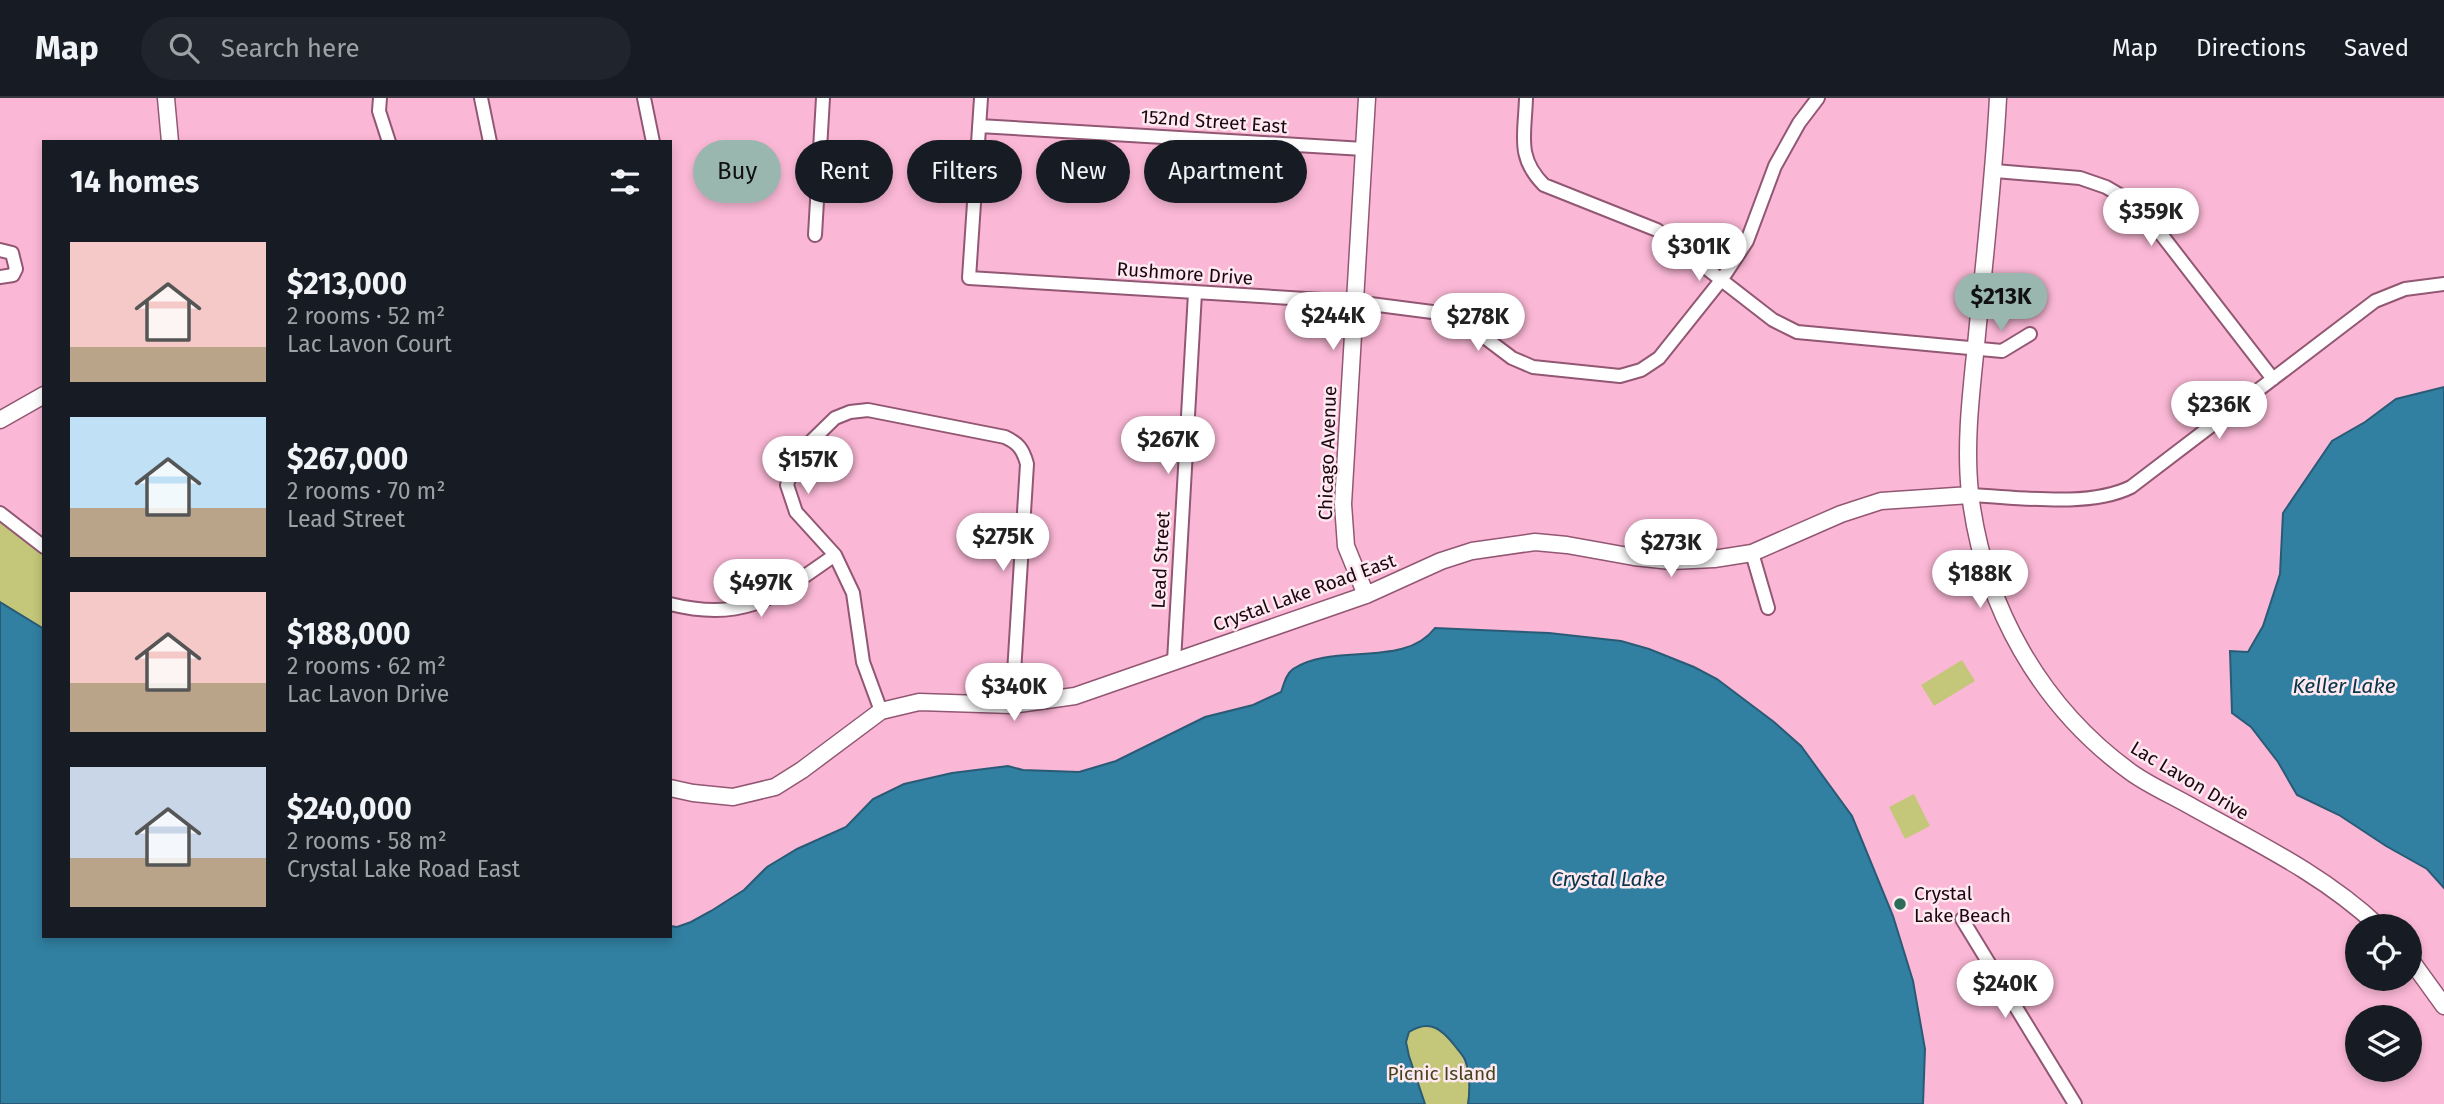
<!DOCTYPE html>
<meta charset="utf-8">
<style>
body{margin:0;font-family:"Fira Sans",sans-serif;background:#20242c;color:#f1f3f6;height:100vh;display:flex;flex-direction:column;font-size:26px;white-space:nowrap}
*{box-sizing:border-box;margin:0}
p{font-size:23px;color:#9ea1a6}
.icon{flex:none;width:38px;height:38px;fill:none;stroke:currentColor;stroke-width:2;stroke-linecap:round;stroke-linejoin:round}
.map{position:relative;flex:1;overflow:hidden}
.drawer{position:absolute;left:42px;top:42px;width:630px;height:798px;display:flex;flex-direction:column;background:#171b24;border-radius:0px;box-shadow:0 4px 10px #0003}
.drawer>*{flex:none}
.guide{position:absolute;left:693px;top:42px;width:665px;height:63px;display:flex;gap:14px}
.tools{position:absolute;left:2345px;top:816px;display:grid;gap:14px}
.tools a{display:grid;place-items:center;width:77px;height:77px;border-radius:50%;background:#171b24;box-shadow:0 4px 10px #0003;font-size:35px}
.price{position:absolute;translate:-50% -60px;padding:0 16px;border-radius:24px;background:#fff;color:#222;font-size:23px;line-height:46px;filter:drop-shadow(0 2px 4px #0008)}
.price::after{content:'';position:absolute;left:50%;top:42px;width:21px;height:16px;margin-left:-10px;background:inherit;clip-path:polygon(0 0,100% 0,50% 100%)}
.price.selected{background:#99b6af;color:#111}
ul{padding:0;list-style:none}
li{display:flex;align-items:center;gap:21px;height:175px;padding:0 28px}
li span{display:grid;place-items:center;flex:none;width:196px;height:140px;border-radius:0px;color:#555}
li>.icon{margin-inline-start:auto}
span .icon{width:84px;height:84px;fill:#fffc;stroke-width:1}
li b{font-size:30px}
h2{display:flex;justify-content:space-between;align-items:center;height:84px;padding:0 28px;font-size:30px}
.chip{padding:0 24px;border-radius:32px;background:#171b24;box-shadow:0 4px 10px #0003;font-size:24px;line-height:63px}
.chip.selected{background:#99b6af;color:#111}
header{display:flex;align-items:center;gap:42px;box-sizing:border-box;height:98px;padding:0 35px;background:#171b24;border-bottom:2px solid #363941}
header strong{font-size:33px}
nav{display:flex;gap:38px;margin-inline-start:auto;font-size:24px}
.search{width:490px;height:63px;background:#20242c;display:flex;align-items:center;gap:18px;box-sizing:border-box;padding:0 24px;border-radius:38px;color:#9ea1a6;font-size:26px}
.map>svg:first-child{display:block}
.green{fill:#c4c779}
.water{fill:#317fa1;stroke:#2a5b76;stroke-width:2}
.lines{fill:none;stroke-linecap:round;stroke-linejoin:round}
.minor-casing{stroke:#925773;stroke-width:16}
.tertiary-casing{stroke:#925773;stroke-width:19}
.minor{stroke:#fff;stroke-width:12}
.tertiary{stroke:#fff;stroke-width:16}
.poi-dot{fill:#2d6c59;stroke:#fee9f1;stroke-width:2.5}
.labels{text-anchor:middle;stroke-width:5;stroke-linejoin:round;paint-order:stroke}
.street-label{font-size:19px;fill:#1b0610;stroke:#fee9f1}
.poi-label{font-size:19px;fill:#1b0610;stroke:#fee9f1;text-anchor:start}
.park-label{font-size:19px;fill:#42431c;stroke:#fee9f1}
.water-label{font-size:21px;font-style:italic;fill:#063548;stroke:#fee9f1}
</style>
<header>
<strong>Map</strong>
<div class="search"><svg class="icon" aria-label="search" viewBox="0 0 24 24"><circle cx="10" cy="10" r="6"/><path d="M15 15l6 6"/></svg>Search here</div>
<nav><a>Map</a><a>Directions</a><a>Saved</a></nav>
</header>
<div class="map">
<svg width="2444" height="1006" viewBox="0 0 2444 1006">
<rect width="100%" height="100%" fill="#fbb8d6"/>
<path class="green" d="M0 415 44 449V531L0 504Z
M1962 562 1975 583 1934 608 1921 587Z
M1914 696 1930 728 1905 741 1889 709Z
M1430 927C1462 945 1472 970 1468 1006H1425L1409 958 1406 944 1409 934 1419 928Z"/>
<path class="water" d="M2444 289V790L2427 771 2386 748 2339 717 2297 697 2278 664 2251 629 2232 615 2230 553 2248 554 2263 528 2280 476 2283 415 2332 343 2365 324 2396 301Z
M0 504 44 531V838H670V828L677 829 691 824 711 813 744 792 767 769 797 751 846 729 873 701 904 686 952 675 1008 668 1023 672 1079 674 1116 663 1205 619 1253 607 1281 594C1284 586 1286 576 1293 571 1333 544 1404 571 1435 530L1549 535 1621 543 1649 551 1694 569 1717 581 1774 624 1801 648 1852 718 1893 818 1913 883 1925 951 1923 1006H1468C1470 993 1470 974 1465 962 1463 957 1458 952 1455 948 1442 931 1430 921 1409 934L1406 944 1409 958 1425 1006H0Z"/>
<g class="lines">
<defs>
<path id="minor" d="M380 0 379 13 389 44
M481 0 490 44
M644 0 653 44
M981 0 969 180 1355 204 1440 215 1471 229 1512 260 1533 269 1620 278 1641 272 1659 260 1722 181 1747 143 1775 68 1799 25 1818 0
M1526 0C1525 37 1516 59 1544 87L1657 132 1773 222 1797 234 2002 253 2030 236
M979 28 1364 51
M1995 73 2080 80 2106 89 2130 103 2154 127 2273 281
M815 137 823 0
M0 152 12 155 16 171 13 177 0 179
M1970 397C2018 399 2089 410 2131 389L2375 203 2405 191 2444 186
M0 415 44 449
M1752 455 1768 510
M670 506C746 525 776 498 835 457
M1174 563 1195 195
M881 613 863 564 853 495 835 457 796 414 787 387 796 358 835 320 850 314 868 312 1005 339C1018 345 1023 351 1027 366L1012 607
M1962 821 2075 1006"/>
<path id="tertiary" d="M166 0 170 44
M1998 0C1994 76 1986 151 1978 226 1973 282 1964 339 1970 395 1983 507 2040 609 2132 675 2149 687 2169 696 2187 706 2253 743 2323 776 2378 828
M0 322 44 297
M1366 497 1346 448 1343 406 1367 0
M670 690 693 695 733 699 775 689 802 672 881 613 919 604 1012 607 1075 598 1366 497 1441 463 1472 453 1535 444 1567 447 1634 459 1671 463 1714 461 1752 455 1841 416 1881 403 1970 397
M2410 861 2444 908"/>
</defs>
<use href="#minor" class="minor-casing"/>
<use href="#tertiary" class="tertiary-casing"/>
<use href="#minor" class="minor"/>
<use href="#tertiary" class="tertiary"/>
</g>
<circle class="poi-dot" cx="1900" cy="806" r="7"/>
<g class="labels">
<g class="street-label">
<text transform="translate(1214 23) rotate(4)" y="7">152nd Street East</text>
<text transform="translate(1185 175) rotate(4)" y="7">Rushmore Drive</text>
<text transform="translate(1327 355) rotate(-88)" y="7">Chicago Avenue</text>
<text transform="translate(1160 462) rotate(-87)" y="7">Lead Street</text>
<text transform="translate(1304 494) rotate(-20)" y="7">Crystal Lake Road East</text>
<text transform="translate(2190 682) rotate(31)" y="7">Lac Lavon Drive</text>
</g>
<g class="poi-label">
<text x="1914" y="802">Crystal<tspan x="1914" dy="22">Lake Beach</tspan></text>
</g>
<g class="park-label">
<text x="1442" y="982">Picnic Island</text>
</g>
<g class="water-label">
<text x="2344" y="595">Keller Lake</text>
<text x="1608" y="788">Crystal Lake</text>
</g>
</g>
</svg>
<div class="tools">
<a><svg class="icon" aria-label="locate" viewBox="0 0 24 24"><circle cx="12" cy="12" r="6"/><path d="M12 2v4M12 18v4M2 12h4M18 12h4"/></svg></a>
<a><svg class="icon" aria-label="layers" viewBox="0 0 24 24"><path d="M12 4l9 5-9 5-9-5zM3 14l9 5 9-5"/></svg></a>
</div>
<b class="price" style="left:2151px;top:150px">$359K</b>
<b class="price" style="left:1699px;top:185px">$301K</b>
<b class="price selected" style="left:2001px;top:235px">$213K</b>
<b class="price" style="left:1333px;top:254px">$244K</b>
<b class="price" style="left:1478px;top:255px">$278K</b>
<b class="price" style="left:2219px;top:343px">$236K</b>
<b class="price" style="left:1168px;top:378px">$267K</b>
<b class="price" style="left:808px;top:398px">$157K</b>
<b class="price" style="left:1003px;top:475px">$275K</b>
<b class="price" style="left:1671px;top:481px">$273K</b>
<b class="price" style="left:1980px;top:512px">$188K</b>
<b class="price" style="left:761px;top:521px">$497K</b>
<b class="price" style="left:1014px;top:625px">$340K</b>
<b class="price" style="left:2005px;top:922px">$240K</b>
<div class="guide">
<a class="chip selected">Buy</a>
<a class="chip">Rent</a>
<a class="chip">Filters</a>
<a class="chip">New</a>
<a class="chip">Apartment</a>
</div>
<section class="drawer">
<h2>14 homes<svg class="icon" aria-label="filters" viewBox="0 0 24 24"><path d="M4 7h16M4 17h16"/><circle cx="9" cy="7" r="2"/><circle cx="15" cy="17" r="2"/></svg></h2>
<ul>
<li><span style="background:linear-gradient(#f6c9c9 75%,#b9a48a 0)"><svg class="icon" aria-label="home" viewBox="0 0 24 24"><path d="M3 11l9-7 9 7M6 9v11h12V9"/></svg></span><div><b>$213,000</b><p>2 rooms · 52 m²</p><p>Lac Lavon Court</p></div></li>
<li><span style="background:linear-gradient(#bfe0f5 65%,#b9a48a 0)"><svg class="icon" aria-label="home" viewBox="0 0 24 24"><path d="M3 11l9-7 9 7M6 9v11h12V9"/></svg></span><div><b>$267,000</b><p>2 rooms · 70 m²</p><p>Lead Street</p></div></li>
<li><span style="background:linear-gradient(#f6c9c9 65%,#b9a48a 0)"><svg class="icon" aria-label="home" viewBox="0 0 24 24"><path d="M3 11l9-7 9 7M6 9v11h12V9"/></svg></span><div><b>$188,000</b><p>2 rooms · 62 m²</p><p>Lac Lavon Drive</p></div></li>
<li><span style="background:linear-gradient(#c9d6e8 65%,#b9a48a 0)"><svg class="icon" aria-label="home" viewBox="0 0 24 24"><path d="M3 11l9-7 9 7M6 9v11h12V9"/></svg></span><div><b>$240,000</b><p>2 rooms · 58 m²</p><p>Crystal Lake Road East</p></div></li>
</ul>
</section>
</div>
